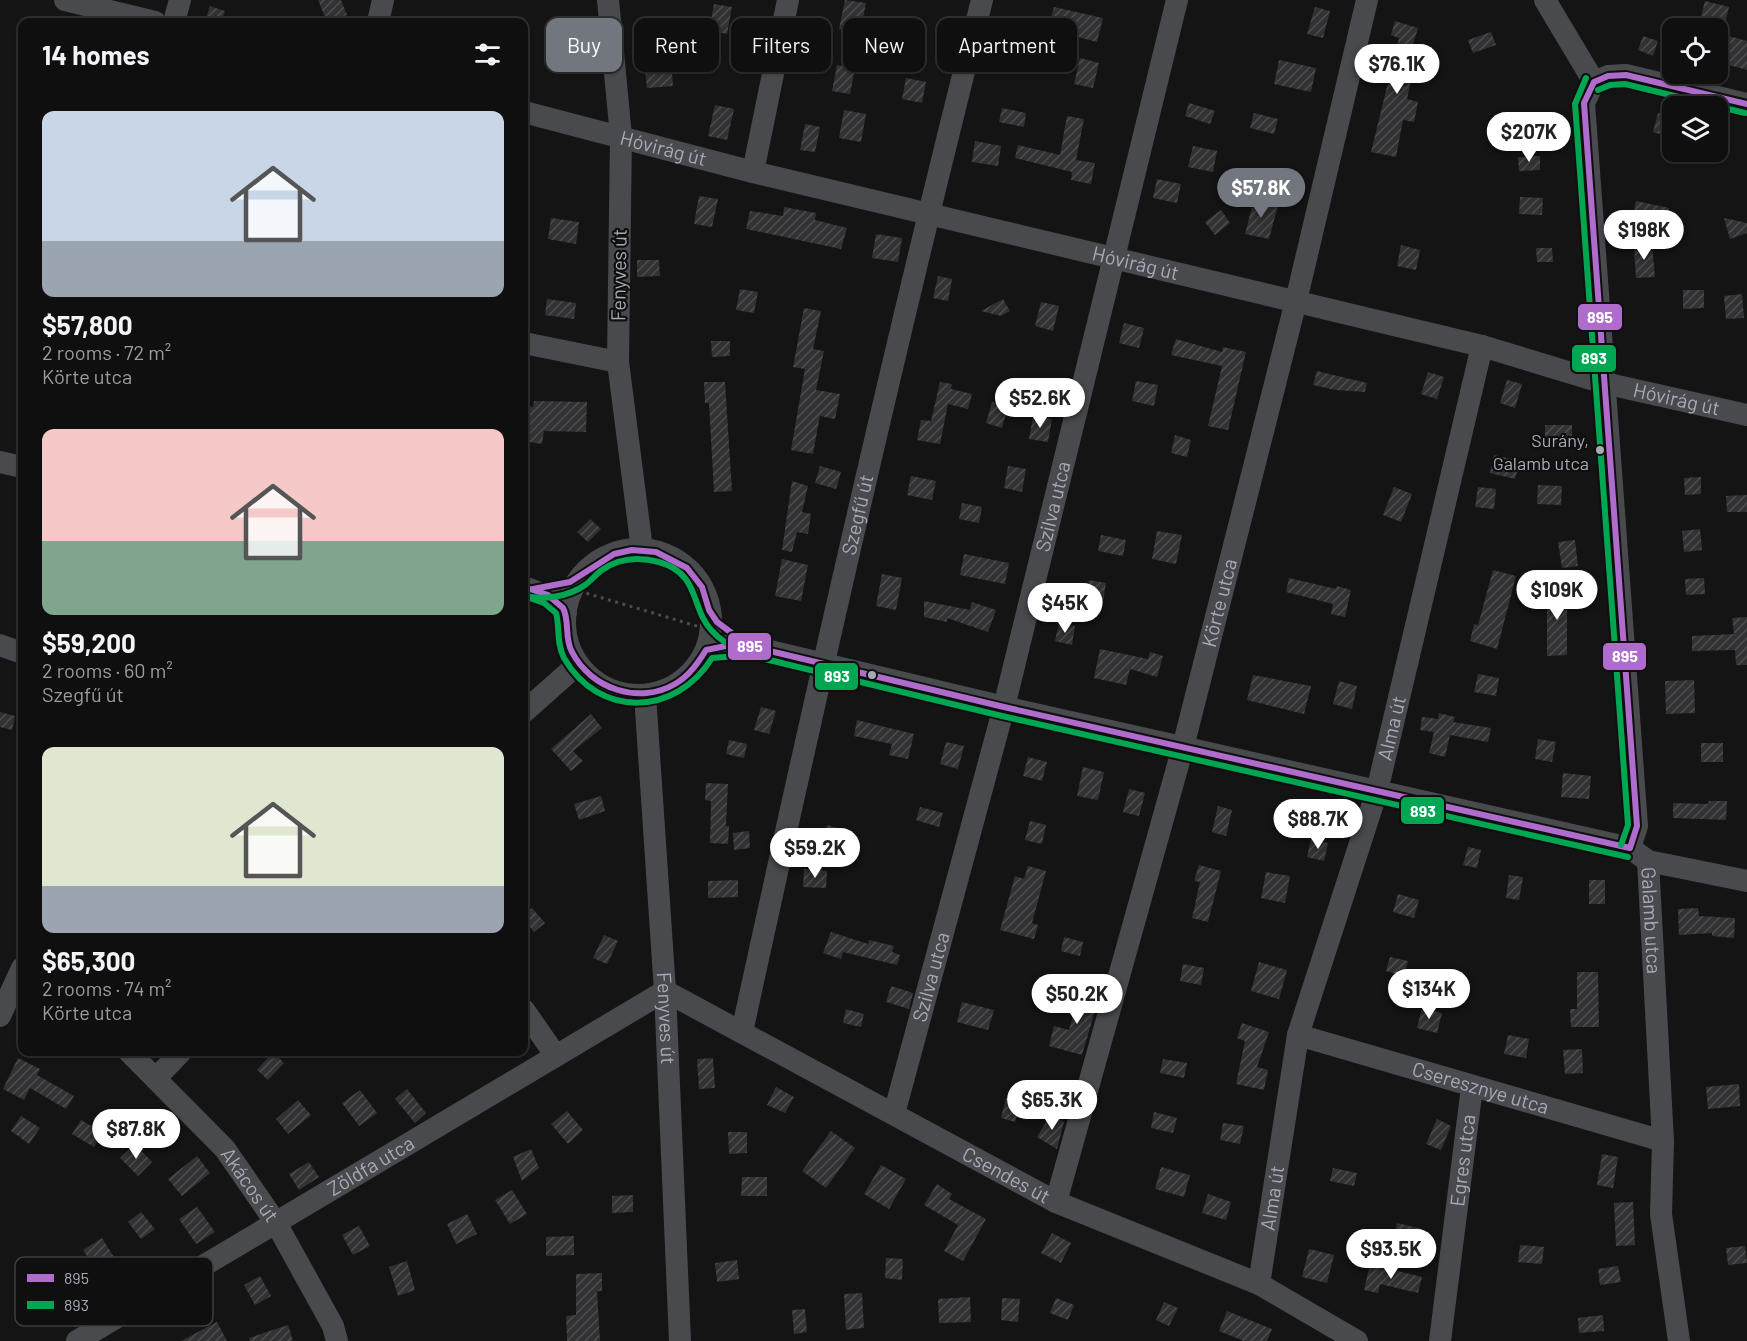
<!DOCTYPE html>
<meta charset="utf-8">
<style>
body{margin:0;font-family:Barlow,sans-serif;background:#1d1d1e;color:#f1f3f6;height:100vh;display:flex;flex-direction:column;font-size:22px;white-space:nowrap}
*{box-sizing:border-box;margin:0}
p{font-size:20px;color:#9b9c9f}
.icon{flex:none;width:33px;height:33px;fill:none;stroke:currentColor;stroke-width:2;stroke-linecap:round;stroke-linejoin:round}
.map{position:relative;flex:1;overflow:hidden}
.side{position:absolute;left:18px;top:18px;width:510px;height:1038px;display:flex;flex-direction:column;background:#0f0f10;border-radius:12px;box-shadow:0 2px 4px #0004,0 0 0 2px #2f2f30}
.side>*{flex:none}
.guide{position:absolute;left:546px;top:18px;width:570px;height:54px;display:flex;gap:12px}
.buttons{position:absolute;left:1662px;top:18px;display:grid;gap:12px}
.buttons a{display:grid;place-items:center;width:66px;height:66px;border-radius:12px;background:#0f0f10;box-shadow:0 2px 4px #0004,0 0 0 2px #2f2f30;font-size:30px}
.price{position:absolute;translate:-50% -51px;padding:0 14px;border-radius:21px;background:#fff;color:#222;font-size:20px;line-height:39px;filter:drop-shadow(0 2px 3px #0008)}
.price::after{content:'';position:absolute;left:50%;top:36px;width:18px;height:14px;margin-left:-9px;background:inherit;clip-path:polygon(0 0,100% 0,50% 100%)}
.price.on{background:#72767e;color:#fff}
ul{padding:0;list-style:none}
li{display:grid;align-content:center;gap:12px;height:318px;padding:0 24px}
li span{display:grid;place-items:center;height:186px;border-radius:12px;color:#555}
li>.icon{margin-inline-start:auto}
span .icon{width:108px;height:108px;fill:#fffc;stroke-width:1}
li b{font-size:26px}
h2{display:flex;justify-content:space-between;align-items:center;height:72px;padding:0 24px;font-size:26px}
.chip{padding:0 21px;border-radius:12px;background:#0f0f10;box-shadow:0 2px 4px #0004,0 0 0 2px #2f2f30;font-size:21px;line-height:54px}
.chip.on{background:#72767e;color:#fff}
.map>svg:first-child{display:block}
.building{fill:url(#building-hatch)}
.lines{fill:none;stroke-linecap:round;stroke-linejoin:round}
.path{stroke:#4a4c50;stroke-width:3;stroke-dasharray:3 4.5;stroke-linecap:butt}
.minor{stroke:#494a4e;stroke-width:22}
.bus-1-casing{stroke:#0f0f10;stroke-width:10}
.bus-2-casing{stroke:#0f0f10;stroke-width:10}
.bus-1{stroke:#b06ccc;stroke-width:6}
.bus-2{stroke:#00a651;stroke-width:6}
.bus-dot{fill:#a5aab6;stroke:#0f0f10;stroke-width:2}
.labels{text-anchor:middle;stroke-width:4.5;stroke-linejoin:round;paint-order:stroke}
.bus-label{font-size:18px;fill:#a5aab6;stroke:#0f0f10;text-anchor:end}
.street-label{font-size:20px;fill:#a5aab6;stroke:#0f0f10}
.key{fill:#0f0f10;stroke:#3c3e42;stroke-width:1.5}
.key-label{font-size:16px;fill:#a5aab6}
.line-badge{stroke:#0f0f10;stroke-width:2}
.badge-label{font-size:16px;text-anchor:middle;font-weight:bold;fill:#fff}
</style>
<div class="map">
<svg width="1747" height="1341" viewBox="0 0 1747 1341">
<defs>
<pattern id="building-hatch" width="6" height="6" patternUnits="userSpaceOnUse" patternTransform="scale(1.5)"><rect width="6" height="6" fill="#323234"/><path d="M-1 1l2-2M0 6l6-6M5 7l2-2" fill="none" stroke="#4d4d4f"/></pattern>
</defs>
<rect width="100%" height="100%" fill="#141415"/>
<path class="building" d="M318 0H341L347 15 327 22Z
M845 0 866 3 860 33 839 29Z
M1705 1 1729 7 1724 28H1698Z
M714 4 732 7 727 34 709 30Z
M210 6 225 11 221 22H205Z
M1054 7 1103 18 1097 42 1048 29Z
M1315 7 1330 11 1323 38 1307 34Z
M1395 21 1418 28 1407 64 1414 66 1407 99 1418 102 1414 122 1403 120 1396 157 1371 152 1399 38 1391 35Z
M1491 32 1496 45 1473 53 1468 40Z
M1718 33 1747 41V70L1718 62Z
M1643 36 1658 41 1653 56 1638 50Z
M671 58 673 86 647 88 644 60Z
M1080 58 1099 63 1093 88 1074 84Z
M1279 60 1316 68 1311 92 1274 84Z
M837 65 855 68 850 94 832 91Z
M906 78 926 82 922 103 902 99Z
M1189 103 1215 111 1210 124 1185 116Z
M715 105 734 109 727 140 708 136Z
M1002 108 1026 113 1024 127 999 122Z
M844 110 866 114 861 142 839 138Z
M1254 113 1278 119 1274 134 1250 128Z
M1658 113 1672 117V138L1653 132Z
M1067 116 1084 119 1076 160 1095 163 1091 184 1071 180 1072 172 1015 158 1018 145 1060 155Z
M1535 117H1549V136H1535Z
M805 124 820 127 815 152 800 150Z
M975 141 1001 146 998 166 972 162Z
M1193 146 1217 151 1213 172 1188 167Z
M1540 156V170L1519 171 1518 157Z
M1157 179 1181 184 1177 203 1153 198Z
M699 196 718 199 712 227 694 224Z
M1520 197 1543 198 1542 215 1519 214Z
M1254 199 1278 205 1269 239 1245 234Z
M1636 201 1669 208 1665 227 1632 221Z
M784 207 816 213 815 220 847 228 841 249 746 229 750 211 783 216Z
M1221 210 1230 223 1215 235 1205 222Z
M551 218 579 222 576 244 548 239Z
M1724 218 1747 223V233L1730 239Z
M876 234 902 238 898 262 872 258Z
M1652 244 1655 277 1636 278 1634 246Z
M1401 245 1420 250 1416 270 1397 266Z
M1536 248H1552L1553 262H1537Z
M637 260H659L660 276 637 277Z
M938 276 952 279 948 301 933 298Z
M740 289 758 292 754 313 736 310Z
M1683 290H1704V308L1683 309Z
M1742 294 1744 318 1726 319 1724 296Z
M547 299 576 303 574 319 545 315Z
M1003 299 1010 311 1001 316 981 311Z
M1041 302 1059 306 1053 331 1035 326Z
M804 308 821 311 813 349 824 351 816 390 840 394 835 419 820 416 813 454 791 450 805 369 793 367Z
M1124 323 1144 328 1139 348 1119 343Z
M1176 339 1222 352 1223 347 1246 352 1228 430 1208 426 1222 366 1171 355Z
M711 341H730V356L712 357Z
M1317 371 1367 383 1365 392 1335 390 1313 385Z
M1428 372 1444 377 1437 399 1421 394Z
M1507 380 1522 384 1515 408 1500 403Z
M1136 381 1158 385 1154 406 1132 401Z
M704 382H725L732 491 714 492 709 403H705Z
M940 382 952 384 951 389 972 394 968 409 948 404 940 444 917 440 921 420 931 421Z
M534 401 587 402 586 432 544 431 542 444 524 441V406L533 407Z
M992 402 1008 406 1002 428 986 423Z
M1033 416 1052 419 1048 442 1029 439Z
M1545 425H1572V446L1545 445Z
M1175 435 1191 440 1187 457 1171 453Z
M1494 455 1520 461 1515 479 1490 473Z
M820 466 841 472 836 489 815 483Z
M1008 466 1026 469 1022 492 1004 488Z
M911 476 936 481 932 500 907 495Z
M1701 477V494L1685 495 1684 478Z
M792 481 808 486 802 512 811 514 808 534 797 532 792 552 782 550Z
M1538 485 1562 486 1561 505 1537 504Z
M1394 487 1412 494 1401 522 1383 515Z
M1478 487 1496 489 1494 509 1475 507Z
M1747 495V512H1727L1726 496Z
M962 503 982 507 979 523 959 519Z
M590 519 601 529 588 542 577 532Z
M1700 529 1702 550 1684 552 1682 531Z
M1157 531 1182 535 1176 564 1152 559Z
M1101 535 1126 540 1123 556 1098 551Z
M1575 540 1578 566 1562 568 1558 542Z
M964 554 1009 563 1005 584 960 575Z
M782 559 808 565 801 601 775 596Z
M1493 570 1516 576 1497 649 1470 641 1474 624 1478 625Z
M882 574 902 578 896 610 876 606Z
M1289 578 1336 589 1337 586 1351 590 1345 617 1331 614 1333 604 1286 592Z
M1704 578 1705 594 1686 595 1685 579Z
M1089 580 1106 583 1102 607 1085 603Z
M1547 586H1567V655L1547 656Z
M924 601 970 610 972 602 996 610 988 632 947 618V622L924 617Z
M1747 617V665H1736L1735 650 1692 651V636L1734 634 1732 618Z
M1059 623 1075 626 1072 645 1055 641Z
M1100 649 1148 659 1150 652 1163 656 1157 677 1130 669 1126 685 1094 678Z
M1478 674 1499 678 1496 696 1474 692Z
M1253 675 1311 686 1304 714 1247 700Z
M1694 680 1695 713 1666 714 1665 681Z
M1339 681 1357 686 1352 709 1333 704Z
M761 707 776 711 769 734 754 730Z
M0 712 15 716 12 730 0 727Z
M1439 713 1455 717 1453 722 1491 728 1488 742 1450 735 1445 757 1429 753 1434 732 1420 730 1422 717 1438 719Z
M591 714 602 728 573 751 583 761 571 771 551 749Z
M857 720 914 734 908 759 889 755 892 744 854 736Z
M1538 739 1556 742 1552 762 1535 759Z
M729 740 747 744 744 758 726 754Z
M946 742 964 746 958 769 940 764Z
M1701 743H1723V762H1701Z
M1028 757 1047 762 1042 781 1023 776Z
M1083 767 1104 772 1098 800 1077 796Z
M1563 773 1591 776 1589 799 1561 797Z
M706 783 728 784 726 826H729L728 844 710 843 711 801 705 800Z
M1129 789 1145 793 1139 816 1123 812Z
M601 796 605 811 579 820 574 804Z
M1709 801H1727L1726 820 1673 818V803L1708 804Z
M1218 806 1232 810 1226 836 1212 832Z
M920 807 943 813 939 827 916 820Z
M1030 821 1046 825 1042 844 1025 840Z
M827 825 849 831 845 847 823 841Z
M749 831 750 848 734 850 733 833Z
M1311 839 1328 843 1324 861 1307 857Z
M1468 847 1481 850 1477 868 1463 865Z
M1199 865 1221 871 1208 922 1192 918 1200 882 1194 881Z
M1028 866 1046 871 1032 923 1038 925 1034 939 1000 930 1015 876 1024 879Z
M804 869 827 871 826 888 803 887Z
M1266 872 1290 876 1285 903 1261 898Z
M1509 875 1523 877 1519 900 1506 898Z
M738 880V897L708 898V881Z
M1589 880H1605V904H1589Z
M1398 894 1419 900 1414 918 1393 912Z
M532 908 545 923 534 932 524 919V915Z
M1698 908 1699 916 1735 918 1734 938 1712 936V933L1679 935 1678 909Z
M831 932 868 944 869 940 894 946 892 952 900 955 897 965 843 952 841 959 823 953Z
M604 935 618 941 607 964 593 958Z
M1064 937 1083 942 1080 956 1061 951Z
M1390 957 1408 961 1404 976 1386 971Z
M1259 962 1287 970 1279 999 1251 991Z
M1183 964 1204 968 1201 985 1180 981Z
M1577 972H1598L1599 1027H1571L1570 1009H1577Z
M891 986 913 993 909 1009 886 1002Z
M1081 988 1100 994 1082 1055 1049 1046 1054 1026 1069 1030Z
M962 1002 994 1010 988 1030 957 1022Z
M1422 1008 1442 1013 1437 1033 1417 1028Z
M846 1009 864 1014 861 1027 843 1023Z
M1242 1023 1269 1032 1257 1067 1268 1070 1264 1090 1236 1084 1245 1041 1237 1038Z
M1508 1035 1529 1039 1526 1058 1504 1054Z
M1582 1049 1583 1073 1565 1074 1563 1050Z
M273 1052 284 1063 268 1080 257 1070Z
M18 1058 40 1069 37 1075 74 1096 66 1109 30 1088 24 1100 3 1089Z
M713 1058 715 1088 699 1089 697 1059Z
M1163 1059 1187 1063 1184 1078 1160 1073Z
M1739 1084 1740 1106 1708 1109 1706 1087Z
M776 1087 794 1097 785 1113 767 1105Z
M407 1089 426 1113 415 1123 395 1099Z
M360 1090 377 1113 359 1126 342 1103Z
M1006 1098 1021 1101 1015 1122 1001 1118Z
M298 1100 311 1115 288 1134 276 1119Z
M567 1111 583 1130 568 1144 551 1124Z
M1154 1112 1177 1118 1173 1133 1151 1128Z
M1051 1114 1064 1122 1057 1149 1037 1137Z
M21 1116 40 1128 29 1144 11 1131Z
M1437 1119 1451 1126 1441 1150 1426 1144Z
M81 1120 103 1133 94 1147 72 1134Z
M1223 1123 1244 1126 1240 1144 1220 1140Z
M831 1131 855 1148 826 1188 802 1171Z
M728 1132H747V1153L729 1154Z
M135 1144 152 1162 138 1176 120 1158Z
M531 1149 539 1168 522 1181 513 1157Z
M1602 1154 1618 1157 1613 1188 1597 1185Z
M197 1156 210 1173 182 1196 168 1179Z
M309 1162 319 1177 299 1190 289 1174Z
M881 1165 906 1179 889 1209 864 1194Z
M1161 1167 1190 1175 1184 1197 1155 1189Z
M1333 1168 1357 1173 1354 1186 1330 1181Z
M742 1177H767V1196H741Z
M937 1184 952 1194 949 1199 986 1219 963 1261 944 1251 958 1225 924 1205Z
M512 1190 527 1214 510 1224 495 1200Z
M1208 1194 1231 1202 1226 1220 1202 1213Z
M633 1195V1212L612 1213V1196Z
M1633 1202 1635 1245 1616 1246 1614 1203Z
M197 1207 215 1232 196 1244 179 1219Z
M141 1212 155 1229 141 1239 128 1222Z
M467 1214 477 1234 456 1244 447 1224Z
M1397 1223 1422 1229 1418 1243 1394 1237Z
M359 1226 370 1246 353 1255 342 1235Z
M1052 1233 1071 1243 1061 1263 1041 1253Z
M574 1236V1255L546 1256V1237Z
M102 1238 117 1262 98 1274 83 1250Z
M1520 1245 1544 1247 1542 1264 1518 1262Z
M1745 1246 1747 1263 1728 1265 1726 1248Z
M1309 1249 1334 1255 1327 1283 1302 1277Z
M886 1258 903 1259 902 1280 885 1278Z
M737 1260 739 1279 717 1282 715 1263Z
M407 1261 415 1290 398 1296 389 1267Z
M1370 1264 1422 1277 1418 1293 1380 1284 1378 1293 1364 1290Z
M1618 1266 1621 1282 1600 1285 1598 1269Z
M602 1273V1291H597L600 1341H567L566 1316 576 1315V1274Z
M260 1276 271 1296 255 1305 244 1285Z
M862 1293 864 1328 846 1330 844 1294Z
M970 1297 971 1322 939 1323 938 1299Z
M1002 1298 1020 1299 1018 1322 1001 1320Z
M1056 1298 1074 1305 1068 1320 1050 1313Z
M1164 1302 1178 1308 1169 1326 1156 1320Z
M805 1309 807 1332 794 1334 792 1310Z
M1227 1311 1272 1329 1267 1341H1244L1219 1331Z
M1603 1315 1604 1331 1579 1333 1578 1318Z
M217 1322 227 1341H181Z
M288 1325 293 1341H250L249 1338Z"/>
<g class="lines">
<path class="path" d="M572 589 707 629"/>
<g class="minor">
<path d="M65 0 155 22"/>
<path d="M608 0 621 136 618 362 642 549"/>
<path d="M1545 0 1594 82"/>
<path d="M174 22 180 0"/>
<path d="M378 22 383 0"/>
<path d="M1594 82 1584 103 1637 826 1630 848"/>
<path d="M1594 82 1608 76 1626 75 1747 104"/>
<path id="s1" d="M524 112 753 172 1482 346 1604 383 1747 415"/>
<path d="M753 172 788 0"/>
<path d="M524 343 618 362"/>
<path d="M0 462 22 467"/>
<circle cx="638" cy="622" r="73"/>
<path d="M524 587 555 599 566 612"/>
<path d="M0 645 22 653"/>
<path id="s2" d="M706 650 726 646H749L1004 707 1630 848 1648 861 1663 1141 1661 1214 1679 1341"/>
<path id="s3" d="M645 695 665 991 680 1341"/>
<path d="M524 712 578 664"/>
<path d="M1648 861 1747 881"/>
<path d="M524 1010 556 1056"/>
<path d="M0 1016 22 968"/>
<path id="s4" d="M742 1032C817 687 895 343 982 0"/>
<path id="s5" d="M1298 1035 1663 1141"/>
<path id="s6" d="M129 1052 225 1149 276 1223 333 1326 337 1341"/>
<path d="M157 1077 181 1052"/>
<path id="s7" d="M894 1114 1004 707 1177 0"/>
<path id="s8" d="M1056 1202 1183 747 1296 301 1367 0"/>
<path id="s9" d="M1259 1284 1298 1035 1377 791 1482 346"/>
<path id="s10" d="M77 1341 665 991 1056 1202 1259 1284 1357 1341"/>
<path id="s11" d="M1440 1341 1472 1087"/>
</g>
<defs>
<path id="bus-1" d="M1594 82 1584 103 1637 826 1630 848
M1594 82 1608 76 1626 75 1747 104
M524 587 548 595 563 608C570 621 564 638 572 652 591 689 639 705 675 684 689 676 698 663 706 650L726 646H749L1004 707 1630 848
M533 589 570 582 614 554 632 550 656 552 687 568 702 587 709 610 717 622 749 646"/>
<path id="bus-2" d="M1586 78 1575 104 1628 825 1621 845
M1598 90 1610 85 1625 84 1745 113
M524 596 544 603 556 613C560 627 556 643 564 658 599 719 676 716 712 658L748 655 1002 716 1628 857
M524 596C544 600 568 597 585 585 591 581 596 574 602 570 619 558 640 557 659 562 701 574 690 608 712 631 730 651 757 657 782 663"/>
</defs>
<use href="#bus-1" class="bus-1-casing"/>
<use href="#bus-2" class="bus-2-casing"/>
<use href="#bus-1" class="bus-1"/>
<use href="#bus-2" class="bus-2"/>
</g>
<g class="bus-dot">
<circle cx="1600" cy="450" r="5"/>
<circle cx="872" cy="675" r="5"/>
</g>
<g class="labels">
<g class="bus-label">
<text x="1589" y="447">Surány,<tspan x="1589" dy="23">Galamb utca</tspan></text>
</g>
<g class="street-label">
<text dy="7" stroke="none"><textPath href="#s1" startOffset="144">Hóvirág út</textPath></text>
<text dy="7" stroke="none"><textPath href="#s1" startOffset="630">Hóvirág út</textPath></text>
<text transform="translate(619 275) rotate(-89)" y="7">Fenyves út</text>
<text dy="7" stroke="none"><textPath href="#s1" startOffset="1188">Hóvirág út</textPath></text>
<text dy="7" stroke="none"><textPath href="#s7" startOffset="628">Szilva utca</textPath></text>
<text dy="7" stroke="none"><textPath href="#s4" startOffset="530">Szegfű út</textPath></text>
<text dy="7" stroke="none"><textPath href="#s8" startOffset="621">Körte utca</textPath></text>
<text dy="7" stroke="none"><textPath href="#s9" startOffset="573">Alma út</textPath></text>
<text dy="7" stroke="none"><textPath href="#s2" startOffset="1029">Galamb utca</textPath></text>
<text dy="7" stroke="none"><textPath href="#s7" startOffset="142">Szilva utca</textPath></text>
<text dy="7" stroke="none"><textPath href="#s3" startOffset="324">Fenyves út</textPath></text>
<text dy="7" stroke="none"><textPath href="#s5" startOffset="190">Cseresznye utca</textPath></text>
<text dy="7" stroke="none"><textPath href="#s11" startOffset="182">Egres utca</textPath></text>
<text dy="7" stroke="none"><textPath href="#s10" startOffset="342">Zöldfa utca</textPath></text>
<text dy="7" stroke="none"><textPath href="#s10" startOffset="1072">Csendes út</textPath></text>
<text dy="7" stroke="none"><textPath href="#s6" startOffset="180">Akácos út</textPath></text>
<text dy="7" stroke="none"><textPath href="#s9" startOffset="87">Alma út</textPath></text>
</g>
</g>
<rect x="15" y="1257" width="198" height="69" rx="9" class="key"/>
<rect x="27" y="1274" width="27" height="8" fill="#b06ccc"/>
<rect x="27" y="1301" width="27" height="8" fill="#00a651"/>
<g class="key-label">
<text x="64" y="1284">895</text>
<text x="64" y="1311">893</text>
</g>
<g class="line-badge">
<rect x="1577" y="303" width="46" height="28" rx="6" fill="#b06ccc"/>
<rect x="1571" y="344" width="46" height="29" rx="6" fill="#00a651"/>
<rect x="727" y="632" width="45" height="29" rx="6" fill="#b06ccc"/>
<rect x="1602" y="642" width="45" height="29" rx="6" fill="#b06ccc"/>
<rect x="814" y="662" width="45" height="29" rx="6" fill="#00a651"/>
<rect x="1400" y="796" width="45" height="29" rx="6" fill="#00a651"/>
</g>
<g class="badge-label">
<text x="1600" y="323">895</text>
<text x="1594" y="364">893</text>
<text x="750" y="652">895</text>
<text x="1625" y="662">895</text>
<text x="837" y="682">893</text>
<text x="1423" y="817">893</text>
</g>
</svg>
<div class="buttons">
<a><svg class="icon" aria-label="locate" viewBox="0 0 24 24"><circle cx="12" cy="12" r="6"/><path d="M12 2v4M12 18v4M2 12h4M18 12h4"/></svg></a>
<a><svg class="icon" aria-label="layers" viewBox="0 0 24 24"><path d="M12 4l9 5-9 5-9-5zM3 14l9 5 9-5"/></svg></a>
</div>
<b class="price" style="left:1397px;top:95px">$76.1K</b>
<b class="price" style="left:1529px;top:163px">$207K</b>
<b class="price on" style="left:1261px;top:219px">$57.8K</b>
<b class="price" style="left:1644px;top:261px">$198K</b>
<b class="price" style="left:1040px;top:429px">$52.6K</b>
<b class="price" style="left:1557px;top:621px">$109K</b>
<b class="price" style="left:1065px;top:634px">$45K</b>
<b class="price" style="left:1318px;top:850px">$88.7K</b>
<b class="price" style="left:815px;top:879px">$59.2K</b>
<b class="price" style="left:1429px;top:1020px">$134K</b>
<b class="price" style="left:1077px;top:1025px">$50.2K</b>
<b class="price" style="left:1052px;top:1131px">$65.3K</b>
<b class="price" style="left:136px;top:1160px">$87.8K</b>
<b class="price" style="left:1391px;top:1280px">$93.5K</b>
<div class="guide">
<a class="chip on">Buy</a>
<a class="chip">Rent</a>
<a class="chip">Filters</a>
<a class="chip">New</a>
<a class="chip">Apartment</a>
</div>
<section class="side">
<h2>14 homes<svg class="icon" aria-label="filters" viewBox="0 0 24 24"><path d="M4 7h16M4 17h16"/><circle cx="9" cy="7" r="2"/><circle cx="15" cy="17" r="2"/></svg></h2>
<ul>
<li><span style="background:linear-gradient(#c9d6e8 70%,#9aa5b1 0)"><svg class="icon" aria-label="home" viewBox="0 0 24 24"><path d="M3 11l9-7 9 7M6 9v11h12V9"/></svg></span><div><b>$57,800</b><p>2 rooms · 72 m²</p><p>Körte utca</p></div></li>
<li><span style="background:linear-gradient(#f6c9c9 60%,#7fa58c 0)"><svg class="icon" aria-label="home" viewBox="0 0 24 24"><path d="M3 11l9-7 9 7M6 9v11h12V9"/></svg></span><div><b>$59,200</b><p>2 rooms · 60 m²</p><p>Szegfű út</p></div></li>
<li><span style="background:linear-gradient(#dfe7d0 75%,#9aa5b1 0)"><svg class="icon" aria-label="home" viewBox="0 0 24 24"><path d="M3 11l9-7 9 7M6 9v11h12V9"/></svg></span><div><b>$65,300</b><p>2 rooms · 74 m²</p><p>Körte utca</p></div></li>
</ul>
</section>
</div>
